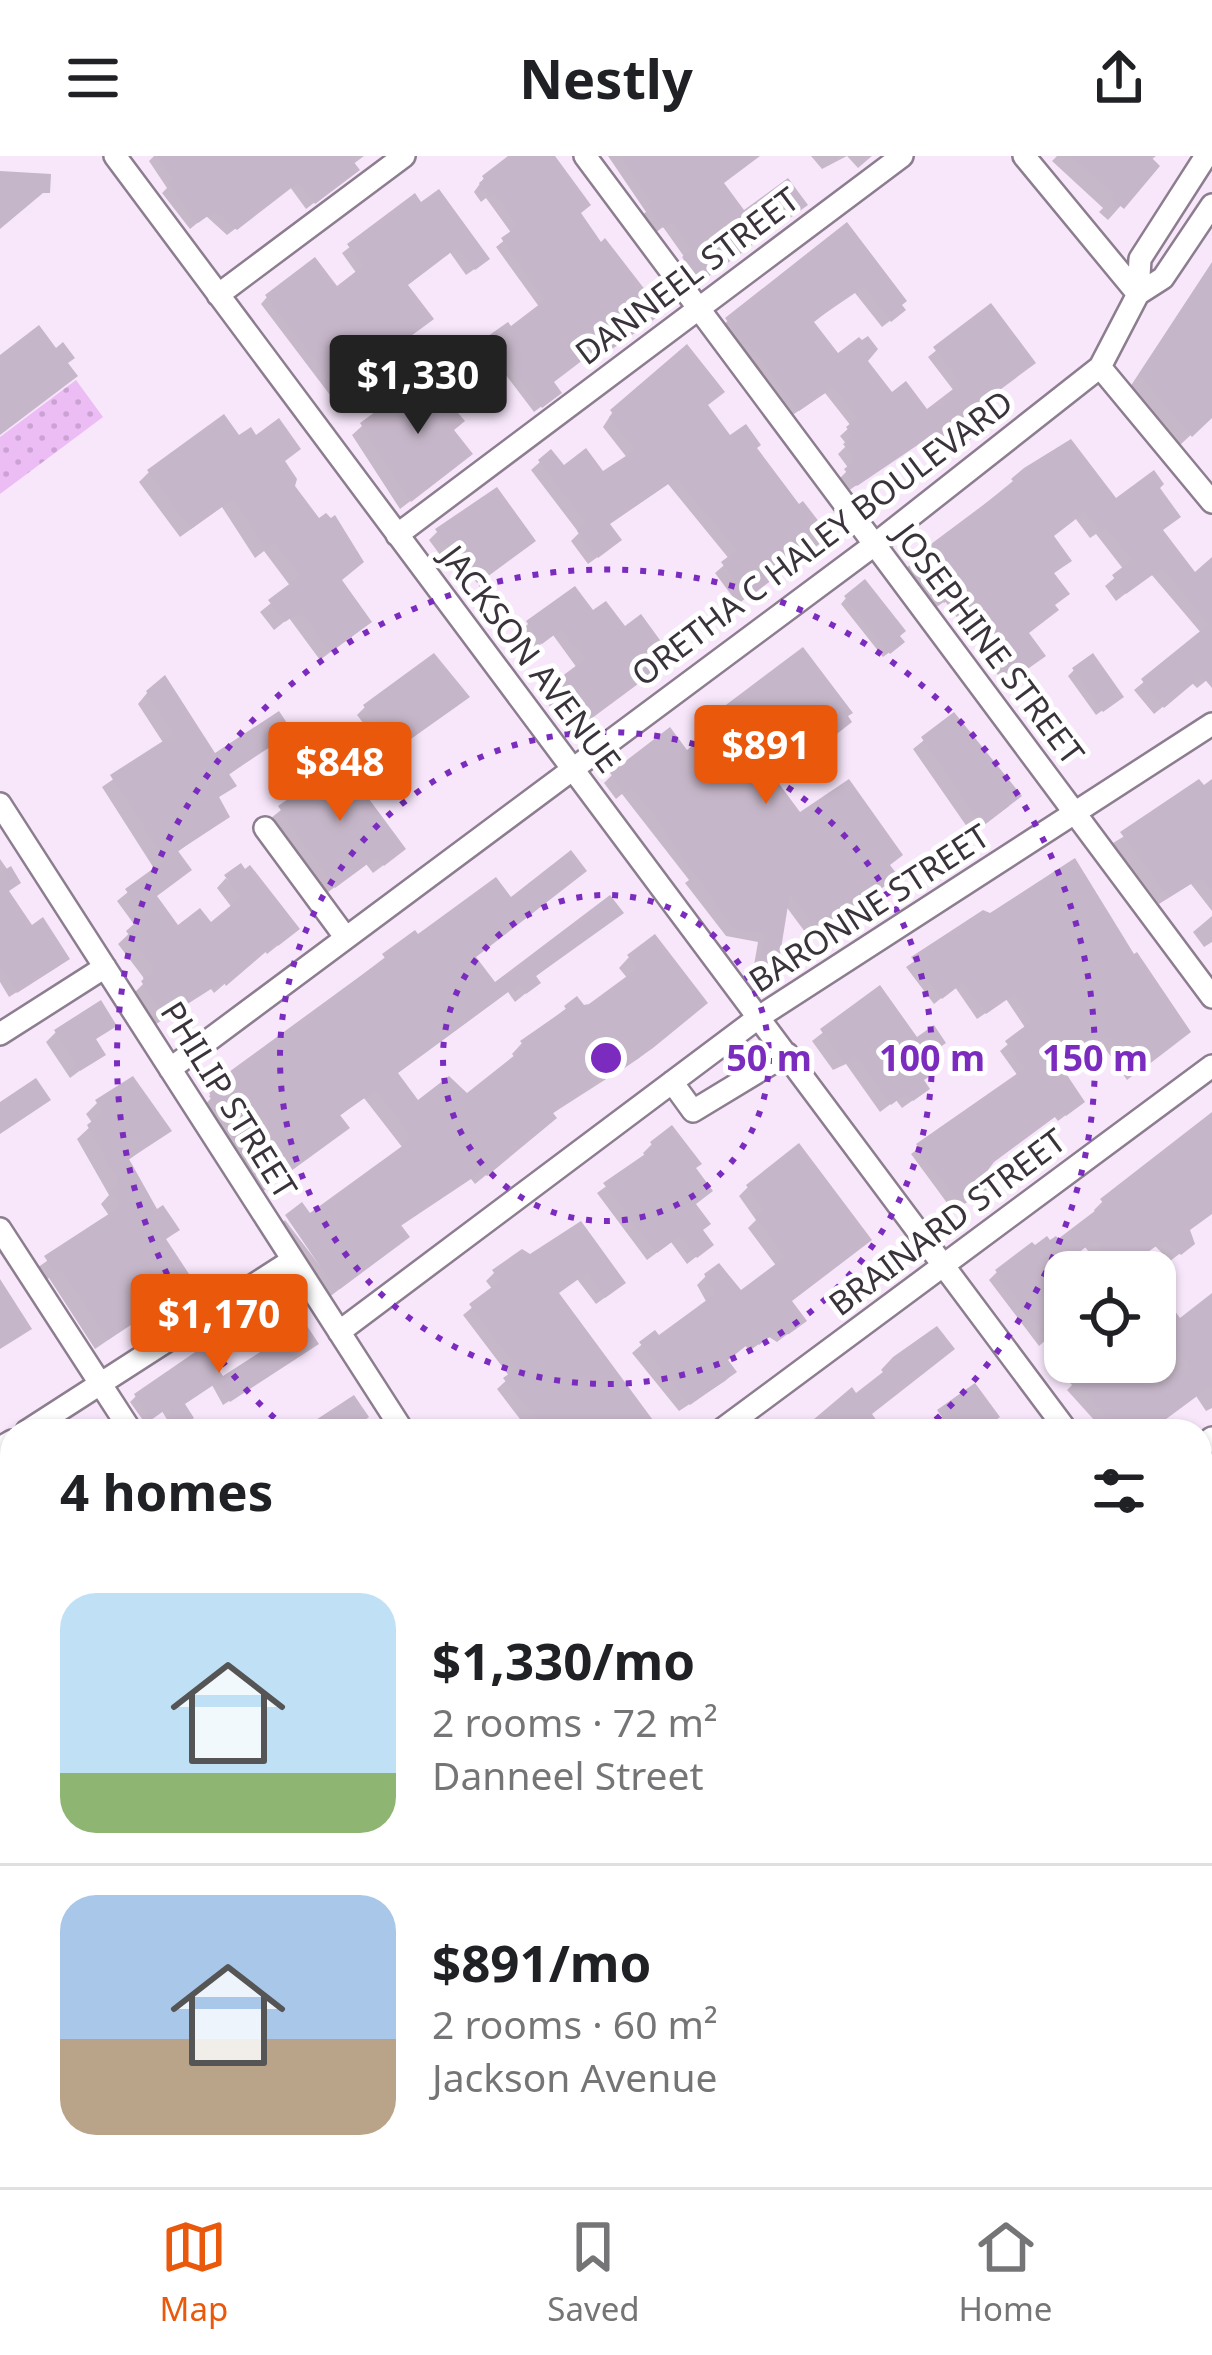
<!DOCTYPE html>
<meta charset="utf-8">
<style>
body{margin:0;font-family:"Noto Sans",sans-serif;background:#f2f2f2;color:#202124;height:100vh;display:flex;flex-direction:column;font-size:45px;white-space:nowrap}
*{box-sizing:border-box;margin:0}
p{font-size:39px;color:#757577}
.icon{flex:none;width:66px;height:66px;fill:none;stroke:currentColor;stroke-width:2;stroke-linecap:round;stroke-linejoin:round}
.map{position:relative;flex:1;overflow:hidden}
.details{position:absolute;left:0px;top:1263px;width:1212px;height:768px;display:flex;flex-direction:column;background:#fff;border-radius:36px 36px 0 0;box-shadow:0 3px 9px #0004}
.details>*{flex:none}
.fabs{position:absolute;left:1044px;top:1095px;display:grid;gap:24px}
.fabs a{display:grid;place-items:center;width:132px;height:132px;border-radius:24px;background:#fff;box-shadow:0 3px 9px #0004;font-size:60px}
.price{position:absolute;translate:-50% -102px;padding:0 27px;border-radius:12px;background:#ea580c;color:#fff;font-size:39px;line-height:78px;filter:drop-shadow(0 3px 6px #0008)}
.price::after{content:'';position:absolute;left:50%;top:72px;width:36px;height:27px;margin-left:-18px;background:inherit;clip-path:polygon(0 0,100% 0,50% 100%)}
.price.current{background:#222;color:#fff}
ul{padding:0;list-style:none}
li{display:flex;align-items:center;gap:36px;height:300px;padding:0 60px}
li+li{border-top:3px solid #e0e0e0}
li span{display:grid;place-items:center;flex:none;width:336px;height:240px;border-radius:36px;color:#555}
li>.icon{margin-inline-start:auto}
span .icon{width:144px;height:144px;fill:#fffc;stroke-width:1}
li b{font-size:51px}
h2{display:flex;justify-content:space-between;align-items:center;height:144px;padding:0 60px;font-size:51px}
header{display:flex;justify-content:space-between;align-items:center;height:156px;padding:0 60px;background:#fff;font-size:54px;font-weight:700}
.dock{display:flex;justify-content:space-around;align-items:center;height:168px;border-top:3px solid #e0e0e0;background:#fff;font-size:33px;color:#757577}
.dock a{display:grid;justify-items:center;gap:6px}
.dock .current{color:#ea580c}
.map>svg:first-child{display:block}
.park{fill:url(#park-dots)}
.shadow{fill:#0003}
.building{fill:#c6b6c9}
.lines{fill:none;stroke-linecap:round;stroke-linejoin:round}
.minor-casing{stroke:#8c7d8f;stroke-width:26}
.major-casing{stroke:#fff;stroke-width:32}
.minor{stroke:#fff;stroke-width:21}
.major{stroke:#f5cefd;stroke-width:27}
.tram{stroke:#978b99;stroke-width:3}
.ring{fill:none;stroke:#7b2cbf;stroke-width:6;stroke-dasharray:6 12}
.labels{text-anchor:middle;stroke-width:10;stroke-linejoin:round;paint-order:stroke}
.street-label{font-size:33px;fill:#3a333b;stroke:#fff}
.centre{fill:#7b2cbf;stroke:#fff;stroke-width:6}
.ring-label{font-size:36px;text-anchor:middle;font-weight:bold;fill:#7b2cbf;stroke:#fff;stroke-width:10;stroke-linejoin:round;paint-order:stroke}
</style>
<header><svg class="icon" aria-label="menu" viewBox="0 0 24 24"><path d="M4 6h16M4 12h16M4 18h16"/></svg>Nestly<svg class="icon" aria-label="share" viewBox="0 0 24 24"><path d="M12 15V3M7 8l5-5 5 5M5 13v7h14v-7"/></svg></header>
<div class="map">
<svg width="1212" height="2031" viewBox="0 0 1212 2031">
<defs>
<pattern id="park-dots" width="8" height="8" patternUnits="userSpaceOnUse" patternTransform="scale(3)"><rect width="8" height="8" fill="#ecbcf5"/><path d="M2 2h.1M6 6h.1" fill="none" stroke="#cba2d3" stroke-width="1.8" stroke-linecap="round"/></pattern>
</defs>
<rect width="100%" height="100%" fill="#f8e7fb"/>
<path class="park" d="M76 224 103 261 0 338V281Z"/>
<path class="shadow" d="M154 0H364L352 9 348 21 306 53 290 31 227 79 206 60 190 73 162 37 167 32 149 5Z
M513 0H548L578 58 652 164 593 206 588 198 550 227 551 243 534 256 483 189 507 170 510 174 540 152 496 91 512 78 486 42 481 46 474 36 484 22Z
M608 0H729L721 28 744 58 796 56 692 132 676 111 685 102 663 71 654 78 641 60 646 56Z
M811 0H872L858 12 847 0 822 13Z
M1057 0H1156L1151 4 1156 10 1108 64 1099 56 1103 52 1052 5Z
M414 42 479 110 466 119 449 95 405 129 408 181 404 191 333 243 261 148 267 141 336 134 357 118 342 97Z
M846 70 895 161 882 171 855 137 811 167 838 201 864 205 891 240 926 257 954 235 928 201 991 151 955 266 960 290 940 305 922 285 848 335 839 323 849 313 838 298 847 289 840 280 851 270 825 237 791 260 719 172Z
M1212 106V259L1179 290 1130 231Z
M705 250 729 284 754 292 818 388 738 448 715 417 730 404 668 328 607 369 610 392 588 408 571 385 579 377 531 314 540 306 603 319 628 303 603 271 612 257Z
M362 270 451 275 459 308 400 353 352 279Z
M238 284 282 307 358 475 320 504 289 462 274 474 260 456 291 431 264 395 255 402 222 351 180 381 139 326 149 316Z
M1013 325 1115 346 1157 332 1161 375 1195 420 1212 405V520L1197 532 1192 527 1154 558 1134 534 1202 478 1151 418 1116 445 1105 430 1124 414 1096 378 1090 382 1075 362 1051 381 1059 413 1052 419V450L1026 478 1033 508 1005 529 945 445 934 453 904 414Z
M437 376 524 393 477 427 457 400 447 408 429 384Z
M846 442 895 492 883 501 841 448Z
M592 459 661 510 570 577 542 540 577 512 553 479 533 494 520 476 528 468Z
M1074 514 1114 546 1096 559 1068 520Z
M152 531 215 601 289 576 227 620 233 629 216 643 226 660 176 697 154 741 178 773 211 771 233 753 217 732 226 722 286 783 267 798 264 794 214 837 211 833 153 870 133 838 144 827 143 821 118 788 136 771 117 745 155 714 102 631 164 588 138 548Z
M458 549 392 595 371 569 367 572 357 559 365 551Z
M954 560 1009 650 972 678 913 593Z
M708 566 774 626 800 660 887 710V728L808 780 785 749 776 803 768 812 754 809 758 786 726 780 685 727 689 724 622 638 616 643 604 627 612 619 686 598 706 582 700 574Z
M309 606 393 702 373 717 366 708 324 739 271 662 311 630 300 616Z
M1212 627V755L1191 728 1159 748 1113 687Z
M0 703 17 727 6 736 60 809 9 841 0 826Z
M620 757 533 822 526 837 515 846 508 836 395 919 417 948 466 941 516 903 512 898 522 887 577 844 583 852 590 851 628 823 619 812 629 801 693 857 639 902 550 959 543 973 475 1028 471 1023 399 1071 395 1091 328 1142 277 1072 285 1064 320 1110 310 1061 402 991 364 942 338 961 335 982 262 1036 201 953 212 941 209 937 414 779 473 802 494 830Z
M983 758 1180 883 1127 924 1100 885 1060 914 1074 953 1058 965 1054 960 986 1011 994 1027 953 1055 911 998 1018 920 1000 895 1026 873 1006 843 977 863 955 831 934 848 906 811Z
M1212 760V786L1204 791 1193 776Z
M879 833 917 907 921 925 916 942 902 952 896 944 880 956 846 908 833 914 812 885Z
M114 869 93 885 102 898 70 922 46 886 56 876Z
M97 947 168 975 127 1005 156 1057 176 1074 164 1085 191 1127 95 1193 49 1122 42 1126 34 1114 110 1061 101 1048 109 1039 77 983 93 968 86 958Z
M1212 961V1057L1187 1075 1182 1096 1170 1105 1155 1090 1121 1116H1104L1085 1091 1066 1105 1074 1116H1065V1206H1155V1155L1179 1166 1212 1154V1252L1206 1255 1196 1240 1149 1275H1104L1067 1234 1072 1229 1066 1222 1072 1217 1047 1183 1039 1190 989 1124 997 1116 1057 1087 1096 1058 1094 1054 1102 1046Z
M652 988 693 1012V1049L701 1097 687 1108 671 1086 647 1104 597 1037 646 1001 643 997Z
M748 1031 859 1093 789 1146 794 1173 777 1186 769 1181 749 1195 745 1189 725 1205 734 1216 725 1225 679 1255 632 1197 654 1178 658 1183 707 1147 697 1129 706 1120 741 1138 777 1111 748 1072 756 1064 739 1040Z
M580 1069 614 1135 596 1148 577 1123 556 1138 649 1275H513L523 1267 497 1233 510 1221 463 1159 493 1134 486 1125 494 1117 530 1102Z
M310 1193 223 1249 212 1229 182 1249 185 1267 173 1274 162 1255 145 1267 130 1246 136 1240 222 1224Z
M0 1389 12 1407V1421L0 1431Z
M1200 1523 1212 1539V1681L1203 1670 1200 1672Z
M12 1597V1632L0 1612Z
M12 1739V1884L0 1865V1747Z
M1212 1866V1994L1208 1996 1200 1985V1873Z
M12 1888V1972L0 1953V1896Z
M12 2000V2019H82L85 2024 79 2031H0V2008Z
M1211 2002 1212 2031H1174L1188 2019H1200V2010Z
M210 2019 219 2031H191Z
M289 2019H524L531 2031H297Z
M553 2019H568L576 2031H534Z
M629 2019H738L724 2031H635Z
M1010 2019H1075L1073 2031H995Z"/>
<path class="building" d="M158 0H349L360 14 315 48 299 26 237 74 215 55 198 67 168 27 173 23Z
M508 0H555L591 49 581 57 601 86 605 82 663 157 601 201 596 194 554 226 562 237 542 252 488 180 508 166 511 170 545 144 501 82 518 70 494 37 489 41 479 27 484 23 482 20Z
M621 0H760L724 27 744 54 788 22 808 49 701 126 682 101 692 94 672 66 663 72 647 50 652 47Z
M1071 0H1150L1160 10 1124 53 1110 41 1114 37Z
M0 15 51 18 50 37H43L0 73Z
M439 33 490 103 475 114 458 91 408 129 434 163 411 180 415 185 341 238 265 139 315 101 337 130 363 110 347 88 415 37 421 46Z
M847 66 907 145 902 149 906 154 891 166 864 131 846 141 814 166 838 197 859 181 862 184 868 180 878 193 868 205 892 236 906 225 927 253 961 227 933 191 991 147 1036 207 958 265 971 283 949 300 931 280 857 330 844 313 856 304 843 288 853 281 846 271 857 262 834 231 799 255 747 185 744 187 725 162Z
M1212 107V262L1192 281 1139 218Z
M39 169 56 192 63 186 75 202 68 207 78 220 0 279V199Z
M687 188 725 236 708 249 730 279 746 268 761 289 757 292 799 348 803 345 830 380 748 442 721 406 737 394 677 322 610 368 622 384 598 402 577 375 587 367 538 304 551 293 564 309 586 292 603 315 635 294 609 261 613 258 610 254Z
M425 219 465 265 454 274 473 298 411 346 360 267Z
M224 258 239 279 251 271 256 279 279 262 301 293 285 305 297 323 295 330 319 362 326 357 331 362 335 359 364 406 342 424 372 466 331 496 301 455 285 466 268 444 300 420 276 387 266 394 233 343 191 373 147 314Z
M1071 283 1116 342 1154 314 1164 328 1160 332 1181 361 1163 374 1195 416 1212 401V532L1202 520 1164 552 1141 523 1209 468 1162 412 1126 438 1112 419 1132 404 1106 371 1100 376 1085 356 1054 380 1072 405 1054 417 1070 438 1055 449 1059 454 1029 477 1046 500 1015 522 956 438 944 447 911 403 1014 326 1011 323 1024 312Z
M497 331 536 385 487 421 466 394 456 402 435 373Z
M865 423 906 475 900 480 905 486 890 498 844 440Z
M575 430 593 454 606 445 625 470 641 458 673 502 580 571 549 530 585 503 562 473 542 488 526 465Z
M803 491 853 557 848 560 852 566 777 625 800 656 849 623 903 699 890 709 899 721 817 774 790 737 779 805 761 801 765 778 734 773 655 661 632 632 625 637 610 617 670 571 687 594 713 573 706 564Z
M434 497 470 541 401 590 381 563 376 567 363 549Z
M1093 497 1124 541 1103 556 1072 512Z
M165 519 215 597 279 555 293 576 229 618 237 630 219 641 230 661 178 695 192 714 157 740 178 769 200 752 211 766 241 741 224 719 241 707 245 713 250 709 300 773 278 790 276 787 226 830 223 825 164 862 141 825 153 817 152 810 126 775 144 759 125 733 165 704 110 619 174 578 146 535Z
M954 556 1022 640 983 670 921 581Z
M321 594 342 621 349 616 406 693 384 710 377 701 335 732 278 650 320 621 307 604Z
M1199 623 1204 629 1212 623V735L1202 721 1169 741 1120 676Z
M571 694 587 715 476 801 495 826 610 739 624 757 536 820 541 827 526 838 519 828 398 917 418 944 449 920 467 937 525 891 520 885 566 853 564 850 577 840 584 849 589 848 638 812 627 799 655 778 708 847 653 892 609 923 606 919 553 957 557 962 487 1020 482 1015 401 1069 410 1081 340 1133 337 1129 334 1131 285 1059 302 1046 310 1057 405 988 403 986 411 980 376 934 340 959 350 972 273 1028 209 940 222 931 218 924 385 802 382 798 415 774 418 778 496 721 511 741Z
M1075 702 1134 798 1137 796 1191 876 1135 919 1108 880 1063 913 1085 946 1066 960 1063 955 994 1006 988 1014 998 1027 961 1050 916 988 1025 912 1005 885 1032 865 1015 838 986 858 964 826 942 843 911 801 983 754 990 757Z
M11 710 21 727 9 735 32 769 43 761 70 803 17 837 0 810V717Z
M880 829 917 881 934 869 946 887 920 905 930 920 924 924 930 933 913 945 907 937 891 949 856 900 844 907 820 873Z
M101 844 117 870 96 883 106 899 80 915 54 874Z
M133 920 172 975 129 1003 157 1053 163 1049 180 1074 166 1083 195 1127 108 1184 61 1113 55 1117 44 1100 121 1050 110 1034 120 1027 87 969 103 956 95 944Z
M36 922 51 944 0 978V946Z
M1212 956V1058L1190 1074 1195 1088 1181 1099 1165 1084 1119 1116 1095 1084 1069 1104 1078 1116H1065V1171L1049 1184 995 1114 1032 1086 1035 1089 1047 1080 1050 1084 1056 1080 1058 1083 1104 1048 1100 1043Z
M672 969 702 1008 696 1012 713 1035 696 1048 711 1068 703 1074 714 1089 697 1102 680 1080 657 1097 603 1027 654 992 650 986Z
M799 987 872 1084 792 1145 807 1165 789 1178 782 1179 779 1174 759 1189 755 1183 728 1204 737 1216 690 1249 639 1186 655 1174 659 1179 715 1138 704 1118 719 1107 741 1134 785 1101 755 1061 764 1054 746 1029Z
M581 1065 626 1127 605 1142 587 1117 559 1137 661 1275H547L503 1222 517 1212 469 1148 500 1125 492 1114 522 1093 530 1098Z
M0 1123 32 1173 0 1193Z
M1212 1137V1229L1150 1275H1119L1074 1223 1079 1219 1069 1206H1147L1164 1229 1190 1210 1155 1164V1151L1166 1143 1180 1162Z
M305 1167 319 1188 230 1246 218 1226 185 1248 194 1262 180 1271 168 1252 151 1264 134 1238 204 1190 223 1220Z
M937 1170 955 1193 872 1258 884 1275H800L852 1231 856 1237 883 1216 881 1214 893 1201Z
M975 1227 1000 1261 981 1275H924L942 1261 937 1254Z
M354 1239 369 1261 364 1265 371 1275H299Z"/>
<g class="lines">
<defs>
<path id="minor" d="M115 0 1067 1275
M585 0 1212 841
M1024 0 1138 138
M1138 138 1163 122 1212 49
M218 139 404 0
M1100 211 1212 346
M397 379 902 0
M0 648 403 1275
M265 672 346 782
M0 878 105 811
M170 913 874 389 1100 211 1138 138 1140 103 1206 0
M672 926 693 955 787 898
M0 1073 131 1275
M339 1176 759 861 1212 568
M27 1275 291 1105
M720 1275 1212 910
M1200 1291 1212 1282
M0 1292 12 1285
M1200 1361 1212 1352
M1200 1454 1212 1470
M0 1622 12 1641
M0 1706 12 1698
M255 2019 263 2031
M609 2019 616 2031
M1134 2019 1143 2031
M138 2031 156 2019"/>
<path id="major" d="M1200 1734 1212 1725
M1200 1804 1212 1795
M791 2031 809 2019
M892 2031 908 2019"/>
</defs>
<use href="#minor" class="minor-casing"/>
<use href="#major" class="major-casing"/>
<use href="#minor" class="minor"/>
<use href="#major" class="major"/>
<path class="tram" d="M1200 1778 1212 1769
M832 2031 850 2019"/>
</g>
<g class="ring">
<circle cx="606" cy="902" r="163"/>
<circle cx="606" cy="902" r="326"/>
<path d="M288 1274A489 489 0 1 1 924 1274"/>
</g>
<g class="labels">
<g class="street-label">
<text transform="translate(687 120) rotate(-37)" y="12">DANNEEL STREET</text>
<text transform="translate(822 382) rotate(-37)" y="12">ORETHA C HALEY BOULEVARD</text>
<text transform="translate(989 488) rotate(53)" y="12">JOSEPHINE STREET</text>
<text transform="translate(531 503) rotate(53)" y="12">JACKSON AVENUE</text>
<text transform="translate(869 752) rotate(-33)" y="12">BARONNE STREET</text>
<text transform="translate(229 944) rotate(58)" y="12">PHILIP STREET</text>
<text transform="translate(947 1066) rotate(-37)" y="12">BRAINARD STREET</text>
</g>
</g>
<circle cx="606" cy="902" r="18" class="centre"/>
<g class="ring-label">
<text x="769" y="915">50 m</text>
<text x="932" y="915">100 m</text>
<text x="1095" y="915">150 m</text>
</g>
</svg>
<div class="fabs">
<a><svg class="icon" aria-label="locate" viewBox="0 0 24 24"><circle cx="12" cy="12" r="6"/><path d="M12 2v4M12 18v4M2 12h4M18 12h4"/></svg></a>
</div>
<b class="price current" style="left:418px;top:281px">$1,330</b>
<b class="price" style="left:766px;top:651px">$891</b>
<b class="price" style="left:340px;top:668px">$848</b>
<b class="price" style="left:219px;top:1220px">$1,170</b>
<section class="details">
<h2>4 homes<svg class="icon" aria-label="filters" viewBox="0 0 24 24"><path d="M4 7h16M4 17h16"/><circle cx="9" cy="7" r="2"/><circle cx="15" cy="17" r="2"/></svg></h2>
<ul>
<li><span style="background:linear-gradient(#bfe0f5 75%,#8fb573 0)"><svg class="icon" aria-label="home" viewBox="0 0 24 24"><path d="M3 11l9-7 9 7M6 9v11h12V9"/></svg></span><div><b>$1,330/mo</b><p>2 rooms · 72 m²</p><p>Danneel Street</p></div></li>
<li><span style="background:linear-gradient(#a9c7e8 60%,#b9a48a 0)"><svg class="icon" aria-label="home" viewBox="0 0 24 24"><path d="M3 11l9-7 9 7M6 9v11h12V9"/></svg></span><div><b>$891/mo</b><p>2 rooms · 60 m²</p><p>Jackson Avenue</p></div></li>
</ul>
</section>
</div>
<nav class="dock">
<a class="current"><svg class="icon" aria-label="map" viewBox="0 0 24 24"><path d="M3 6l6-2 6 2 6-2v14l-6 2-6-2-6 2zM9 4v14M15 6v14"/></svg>Map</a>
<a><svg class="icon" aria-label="saved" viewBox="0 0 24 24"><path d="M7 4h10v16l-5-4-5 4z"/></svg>Saved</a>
<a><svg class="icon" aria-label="home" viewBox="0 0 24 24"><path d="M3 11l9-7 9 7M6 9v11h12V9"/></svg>Home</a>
</nav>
